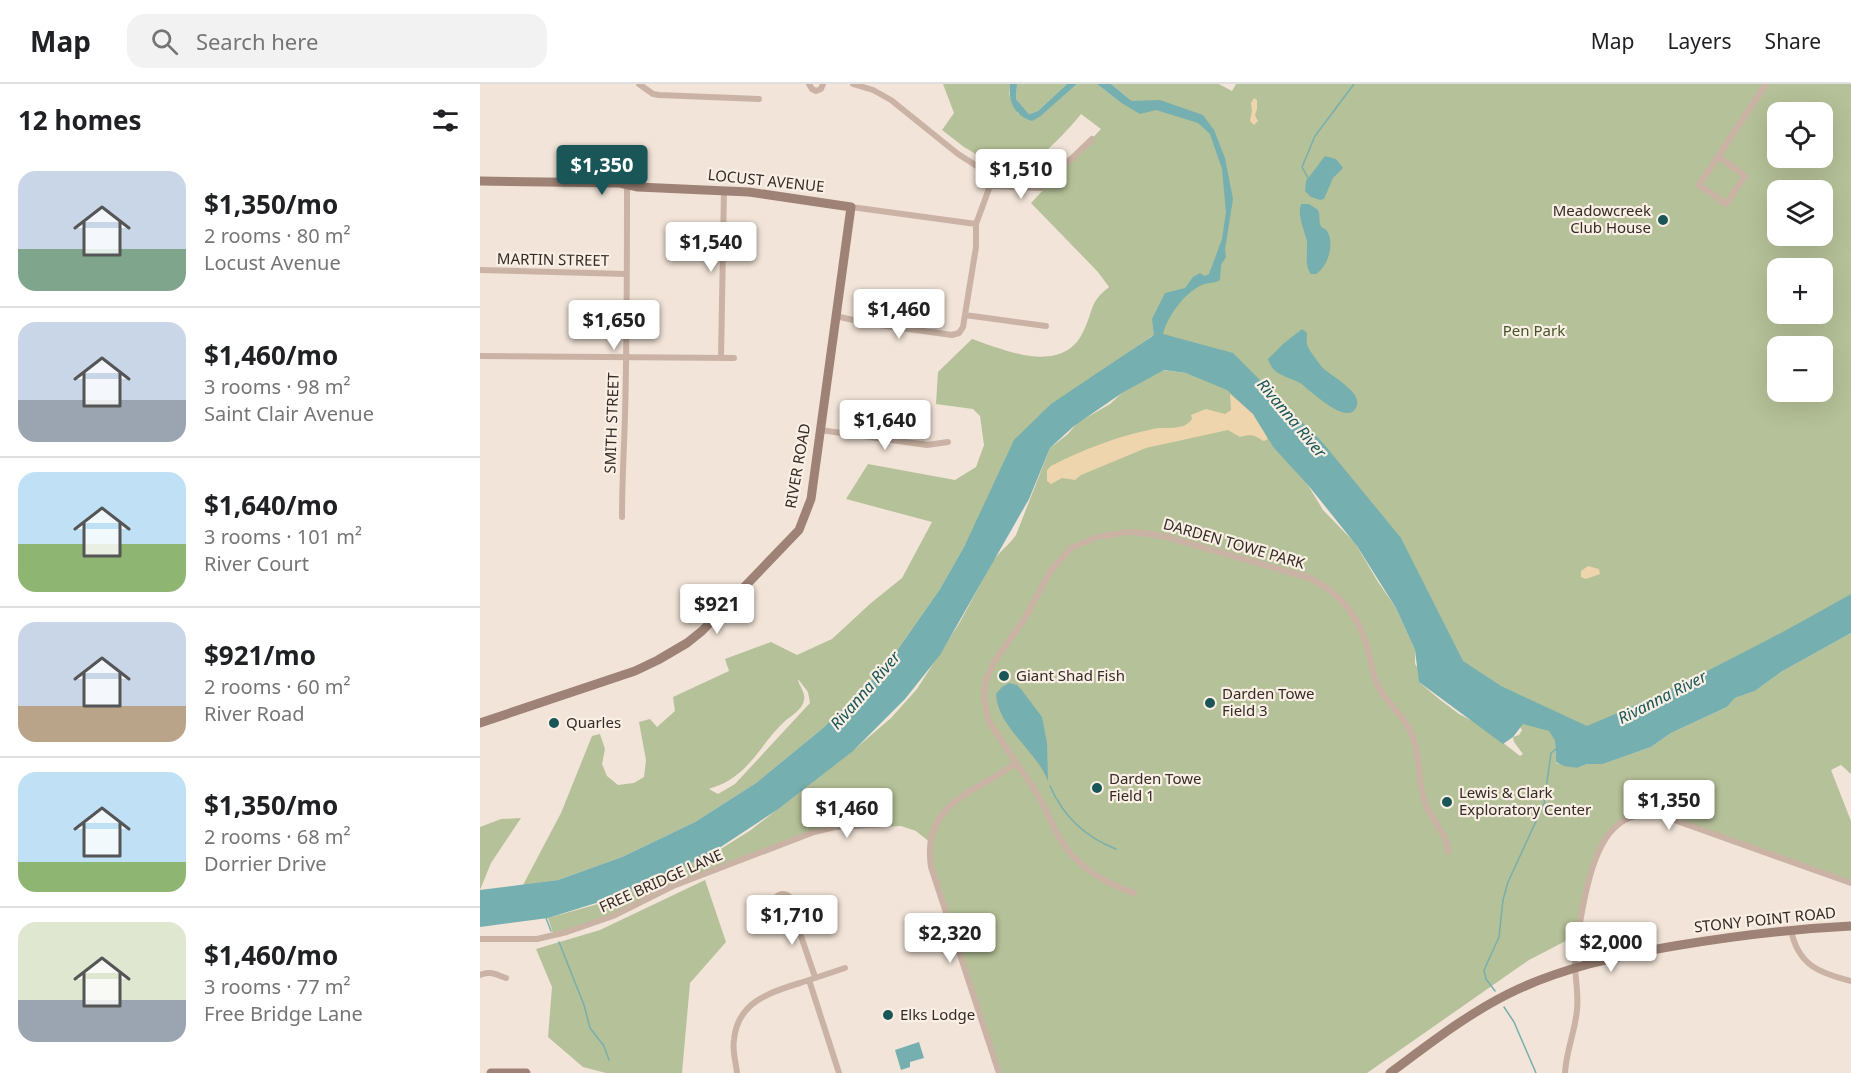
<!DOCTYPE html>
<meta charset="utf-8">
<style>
body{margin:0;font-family:"Noto Sans",sans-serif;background:#f2f2f2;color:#202124;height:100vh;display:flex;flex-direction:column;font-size:22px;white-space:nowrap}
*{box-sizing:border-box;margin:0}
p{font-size:20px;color:#757577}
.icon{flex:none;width:33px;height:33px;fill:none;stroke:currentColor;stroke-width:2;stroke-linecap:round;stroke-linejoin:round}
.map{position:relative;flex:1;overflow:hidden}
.side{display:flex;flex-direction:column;background:#fff;width:480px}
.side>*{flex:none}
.buttons{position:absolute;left:1287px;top:18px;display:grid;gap:12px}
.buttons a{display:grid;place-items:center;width:66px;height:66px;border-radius:12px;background:#fff;box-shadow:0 6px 24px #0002;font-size:30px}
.price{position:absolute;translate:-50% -51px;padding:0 14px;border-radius:6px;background:#fff;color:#222;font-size:20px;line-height:39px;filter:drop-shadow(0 2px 3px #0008)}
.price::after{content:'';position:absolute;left:50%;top:36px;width:18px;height:14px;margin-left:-9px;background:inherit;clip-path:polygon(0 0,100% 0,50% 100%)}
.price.on{background:#1a5657;color:#fff}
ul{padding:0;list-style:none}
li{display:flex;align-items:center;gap:18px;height:150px;padding:0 18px}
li+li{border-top:2px solid #e0e0e0}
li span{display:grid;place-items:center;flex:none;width:168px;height:120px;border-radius:18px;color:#555}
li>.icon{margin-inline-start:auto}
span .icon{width:72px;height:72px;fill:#fffc;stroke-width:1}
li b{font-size:26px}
h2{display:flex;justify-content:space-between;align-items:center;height:72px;padding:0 18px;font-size:26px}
header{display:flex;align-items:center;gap:36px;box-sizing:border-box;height:84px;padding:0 30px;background:#fff;border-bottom:2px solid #e0e0e0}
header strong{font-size:28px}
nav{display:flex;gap:33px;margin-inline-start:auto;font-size:21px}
.search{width:420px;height:54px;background:#f2f2f2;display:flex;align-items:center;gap:15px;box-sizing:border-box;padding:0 21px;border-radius:18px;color:#757577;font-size:22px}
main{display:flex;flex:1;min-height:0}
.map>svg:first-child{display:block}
.green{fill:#b5c198;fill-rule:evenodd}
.sand{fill:#efd5ad}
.water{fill:#76afaf}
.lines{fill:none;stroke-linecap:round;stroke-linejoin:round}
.stream{stroke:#76afaf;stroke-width:1.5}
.street{stroke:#cab3a4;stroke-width:6}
.secondary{stroke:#9d8275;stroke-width:9}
.poi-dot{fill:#1a5657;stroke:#f9efe4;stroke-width:2}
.labels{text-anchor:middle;stroke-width:4.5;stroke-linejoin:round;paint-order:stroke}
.street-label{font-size:15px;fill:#352a26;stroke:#f9efe4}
.poi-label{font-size:15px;fill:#352a26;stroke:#f9efe4;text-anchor:start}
.park-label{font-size:15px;fill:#465429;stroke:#f9efe4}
.water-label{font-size:16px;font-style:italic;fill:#1a5657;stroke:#f9efe4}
</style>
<header>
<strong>Map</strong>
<div class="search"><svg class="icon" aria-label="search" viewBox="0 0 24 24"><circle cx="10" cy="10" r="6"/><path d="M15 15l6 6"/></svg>Search here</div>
<nav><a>Map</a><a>Layers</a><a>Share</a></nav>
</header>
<main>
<section class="side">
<h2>12 homes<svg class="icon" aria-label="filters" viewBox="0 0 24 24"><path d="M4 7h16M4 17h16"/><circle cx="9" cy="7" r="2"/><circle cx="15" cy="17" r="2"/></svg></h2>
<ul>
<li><span style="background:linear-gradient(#c9d6e8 65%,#7fa58c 0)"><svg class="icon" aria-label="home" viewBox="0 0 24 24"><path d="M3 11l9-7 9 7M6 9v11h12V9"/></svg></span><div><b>$1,350/mo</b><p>2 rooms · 80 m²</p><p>Locust Avenue</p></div></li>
<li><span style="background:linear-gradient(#c9d6e8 65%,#9aa5b1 0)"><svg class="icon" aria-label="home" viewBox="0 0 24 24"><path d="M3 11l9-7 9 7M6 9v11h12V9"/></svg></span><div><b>$1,460/mo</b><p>3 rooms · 98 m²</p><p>Saint Clair Avenue</p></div></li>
<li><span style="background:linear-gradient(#bfe0f5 60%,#8fb573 0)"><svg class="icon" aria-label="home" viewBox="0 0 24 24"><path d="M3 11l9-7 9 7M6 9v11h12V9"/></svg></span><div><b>$1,640/mo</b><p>3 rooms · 101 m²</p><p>River Court</p></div></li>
<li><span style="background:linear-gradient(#c9d6e8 70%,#b9a48a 0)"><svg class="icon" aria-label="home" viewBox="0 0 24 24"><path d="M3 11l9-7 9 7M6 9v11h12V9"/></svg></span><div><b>$921/mo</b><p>2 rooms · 60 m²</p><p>River Road</p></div></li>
<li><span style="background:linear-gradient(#bfe0f5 75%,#8fb573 0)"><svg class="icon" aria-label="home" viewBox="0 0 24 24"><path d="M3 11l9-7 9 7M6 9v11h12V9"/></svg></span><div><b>$1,350/mo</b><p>2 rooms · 68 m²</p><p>Dorrier Drive</p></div></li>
<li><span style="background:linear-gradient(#dfe7d0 65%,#9aa5b1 0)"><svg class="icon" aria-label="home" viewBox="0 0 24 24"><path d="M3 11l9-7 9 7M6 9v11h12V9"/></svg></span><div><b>$1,460/mo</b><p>3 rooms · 77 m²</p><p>Free Bridge Lane</p></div></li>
</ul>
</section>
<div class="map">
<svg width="1371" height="989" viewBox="0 0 1371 989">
<rect width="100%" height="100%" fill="#f2e4d8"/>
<path class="green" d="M463 0H530L529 10 538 30 561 32 597 0H617L640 18 651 16 631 0H739L752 7 756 0H1371V512L1136 643 1070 648 1075 657 1076 679 1097 684 1107 680H1123L1171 663 1191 649 1247 623 1255 614 1275 607 1301 588 1371 549V690L1361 681 1351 686 1371 737V800L1176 731C1167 733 1156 733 1148 736 1113 751 1106 817 1099 850L1049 876 887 989H520L451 788V759L436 747 421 742 348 746 206 796 142 827 74 852 68 834 118 820 236 768 271 746 376 664 411 634 437 605 480 538 513 477C520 467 529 461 536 451L570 364 588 350 597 339 630 320 642 309 682 286 706 289 750 301 823 393 843 426 875 459 898 498 916 524 935 566V580L939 586V598L959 615 979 630 1000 641 1040 672 1043 670 1034 658 1033 653 1039 651 1042 646 1039 641 988 604 755 278 672 252 645 271 485 461 460 505 407 581 343 644 276 699 215 738 142 773 78 796 43 801 81 729 112 652 120 650 125 665 122 680 127 692 138 701 154 699 164 693 166 676 159 638 170 635 177 643 195 627 193 613 249 587 245 575 291 558 317 571 352 555 391 519 422 494 452 438 366 415 388 380 475 396 496 383 504 361 500 332 493 325 456 320 458 288 492 255C527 267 584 292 604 246 614 225 609 219 629 203L618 188 551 119 621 45 601 30C592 42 559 77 545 82 541 83 535 81 531 81L528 91 520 93 509 78 484 63 462 46 474 29ZM689 22 722 31 733 45ZM1298 28H1342V74H1298ZM1298 106H1342V152H1298ZM1298 184H1342V230H1298ZM1298 262H1342V308H1298ZM318 595 328 608 330 619 255 700 238 710 229 705C237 702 246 699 254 693 275 678 286 654 305 637 311 632 323 625 324 616 326 608 318 601 318 595Z
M537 0H587L558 27 549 30 536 15Z
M41 734 11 779 0 806V743L21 735Z
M225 796 246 858 210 899 202 989H126L103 983 68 953 72 903 56 865 120 846Z"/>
<path class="sand" d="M774 14 777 16V25L775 31 778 37 774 41 770 37 772 27 771 19Z
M750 310 773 330 787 353V356L783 357C775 351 771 350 760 353L748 346 666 364 601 391 595 396 582 394 571 400 567 397V386L571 382C602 366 638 352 673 345 685 342 703 348 712 335L711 331 726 325 745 330 751 326Z
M1108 482 1119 485 1120 490 1106 495 1101 493V487Z"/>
<path class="water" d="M530 0H537L536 15 549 30 558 27 587 0H597L561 32 552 37C534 32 528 17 530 0Z
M617 0H631L652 17 680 16 723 31 734 46 745 74 753 115 745 165 746 173 741 181 740 196C734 200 728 198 722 201 705 208 687 233 683 250L753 269 843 359 921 454 983 577 1021 602 1107 642C1198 604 1285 559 1371 510V549L1301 588 1275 607 1255 614 1247 623 1191 649 1171 663 1123 680H1107L1097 684 1084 682 1076 678 1075 657 1069 647 1043 640 1033 653 1023 660 939 598 935 566 916 524 877 462 828 401 794 364 773 330 747 306 706 289 684 286 642 309 594 342 570 364 549 415 460 571 425 615 373 667 297 726 227 772 132 814 68 834 0 843V806L78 796 142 773 215 738 276 699 343 644 407 581 460 505 485 461 534 356 571 320 674 251 672 235 685 209 705 204 713 193 720 189 725 192 729 190 742 155 746 128 742 85 730 50 718 39 676 26 660 30 640 18Z
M845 72 856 75 863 84 853 94 844 115 840 116 831 113 825 107 826 97Z
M821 120H829L838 126C840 130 839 135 840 140 842 146 843 142 847 147 855 159 848 183 836 190H831C824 182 828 167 827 157 824 145 817 131 821 120Z
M822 245 827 249C827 254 826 258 828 263 831 269 837 276 841 282 848 291 881 306 877 321 870 346 829 305 820 299 807 292 793 292 788 275L803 260Z
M529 599 537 601 541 605 562 633 567 659 568 697C556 666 518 644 516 610L522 603Z
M439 958 444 974 430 978V983L421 986 415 966Z"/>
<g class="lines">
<path class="stream" d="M828 94 822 83 835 52 874 0
M570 702C583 732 605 753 636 765
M66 834 71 847
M79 858 104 921 110 944 124 962 129 976
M1015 907 1006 895 1004 886 1019 853 1023 816 1028 798 1064 720 1071 669 1076 665
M1024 923 1034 938 1056 989"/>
<path class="street" d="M159 0 173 10 179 11 279 15
M329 0 332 5 336 7 341 5 343 0
M1239 73 1265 92 1246 120 1219 101 1286 0
M510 102 561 104 612 55
M371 123 496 140
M0 186 146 190
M485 231 566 242
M355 232 392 240 472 251 479 249 483 243 496 163V140L510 102 509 93 503 86 478 70 411 16 393 6 373 0
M0 272 254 274
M241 274 244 106
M340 346 447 361 468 358
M142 433C142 399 144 366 145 332 147 255 147 178 147 101
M536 679C543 689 551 699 557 710 566 724 572 741 580 755 597 783 624 799 654 809
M294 819a9 9 0 1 1 18 0a9 9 0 1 1-18 0Z
M311 823 335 893
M1311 846C1318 881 1339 889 1371 897
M0 855H57L87 848 133 832 193 802 334 748 355 743 404 740
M0 891C9 886 17 891 26 894
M329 896 359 989
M257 989C256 978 252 967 254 956 257 919 289 908 320 899 335 894 350 889 365 884
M519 989 451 783C441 719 495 709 536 679L508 636 504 613 506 596 514 578 545 534 571 486 591 464 617 453 648 448 664 449 687 453 830 494C858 508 878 531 887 562 891 575 892 590 898 602 909 622 927 634 934 656 940 676 938 699 945 719 951 737 968 750 968 768
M1085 989C1086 967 1095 948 1097 926 1099 908 1094 890 1095 871 1096 854 1101 835 1104 817 1113 775 1127 720 1183 732L1371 799"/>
<path class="secondary" d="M0 97 140 99 158 103 269 108 371 123 331 415 319 446 222 547 207 559 178 576 155 587 0 639
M11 989H46
M910 989C948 961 986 931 1028 910 1080 884 1137 872 1194 862 1253 852 1311 845 1371 842"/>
</g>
<g class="poi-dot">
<circle cx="1183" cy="136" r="6"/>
<circle cx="524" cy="592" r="6"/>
<circle cx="730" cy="619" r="6"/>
<circle cx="74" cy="639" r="6"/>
<circle cx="617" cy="704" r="6"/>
<circle cx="967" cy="718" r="6"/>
<circle cx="408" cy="931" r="6"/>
</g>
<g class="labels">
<g class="street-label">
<text transform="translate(286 97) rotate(6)" y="5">LOCUST AVENUE</text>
<text transform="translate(73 176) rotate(1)" y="5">MARTIN STREET</text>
<text transform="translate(132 339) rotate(-88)" y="5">SMITH STREET</text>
<text transform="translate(318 382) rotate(-80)" y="5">RIVER ROAD</text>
<text transform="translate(754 460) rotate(16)" y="5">DARDEN TOWE PARK</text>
<text transform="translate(181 797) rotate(-24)" y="5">FREE BRIDGE LANE</text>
<text transform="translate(1285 836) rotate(-6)" y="5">STONY POINT ROAD</text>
</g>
<g class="poi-label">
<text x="1171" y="132" text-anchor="end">Meadowcreek<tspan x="1171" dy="17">Club House</tspan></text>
<text x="536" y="597">Giant Shad Fish</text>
<text x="742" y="615">Darden Towe<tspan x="742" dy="17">Field 3</tspan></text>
<text x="86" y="644">Quarles</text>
<text x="629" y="700">Darden Towe<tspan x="629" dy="17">Field 1</tspan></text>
<text x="979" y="714">Lewis &amp; Clark<tspan x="979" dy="17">Exploratory Center</tspan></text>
<text x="420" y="936">Elks Lodge</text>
</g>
<g class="park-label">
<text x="1054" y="252">Pen Park</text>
</g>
<g class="water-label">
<text transform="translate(812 334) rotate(50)" y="6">Rivanna River</text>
<text transform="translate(385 606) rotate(-49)" y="6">Rivanna River</text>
<text transform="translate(1182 613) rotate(-27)" y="6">Rivanna River</text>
</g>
</g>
</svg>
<div class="buttons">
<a><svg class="icon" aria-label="locate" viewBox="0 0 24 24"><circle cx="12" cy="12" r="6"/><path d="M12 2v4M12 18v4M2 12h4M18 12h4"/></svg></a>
<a><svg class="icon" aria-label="layers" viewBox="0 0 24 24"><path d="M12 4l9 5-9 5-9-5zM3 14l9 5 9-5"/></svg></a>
<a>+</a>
<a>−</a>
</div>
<b class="price on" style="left:122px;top:112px">$1,350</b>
<b class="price" style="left:541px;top:116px">$1,510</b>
<b class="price" style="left:231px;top:189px">$1,540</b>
<b class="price" style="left:419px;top:256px">$1,460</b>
<b class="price" style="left:134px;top:267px">$1,650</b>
<b class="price" style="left:405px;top:367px">$1,640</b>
<b class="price" style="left:237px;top:551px">$921</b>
<b class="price" style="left:1189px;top:747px">$1,350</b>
<b class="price" style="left:367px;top:755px">$1,460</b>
<b class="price" style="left:312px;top:862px">$1,710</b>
<b class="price" style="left:470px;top:880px">$2,320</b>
<b class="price" style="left:1131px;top:889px">$2,000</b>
</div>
</main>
